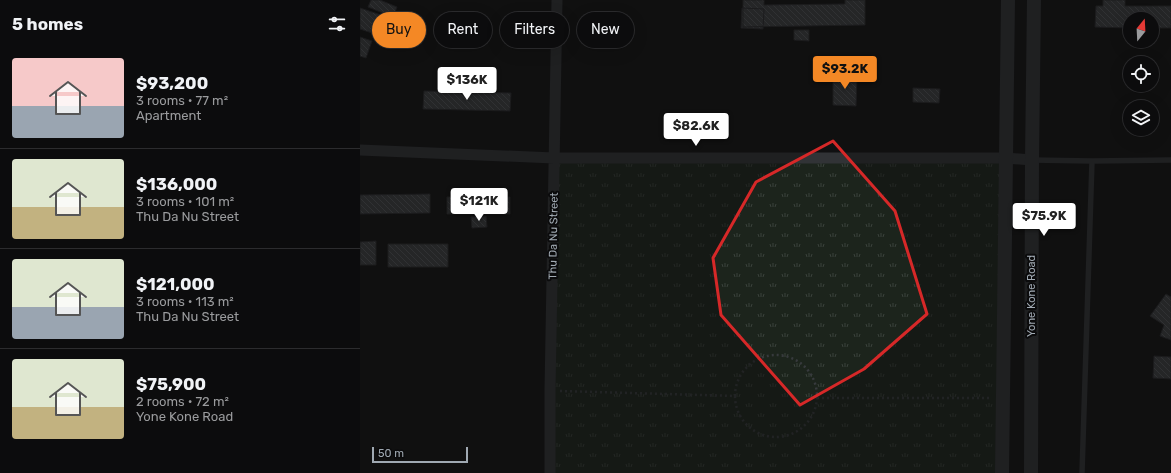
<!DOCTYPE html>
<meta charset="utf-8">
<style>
body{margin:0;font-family:Rubik,sans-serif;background:#1a1a1b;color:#f1f3f6;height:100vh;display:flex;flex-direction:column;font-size:15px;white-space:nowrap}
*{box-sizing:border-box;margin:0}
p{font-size:13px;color:#9a9b9d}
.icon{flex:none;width:22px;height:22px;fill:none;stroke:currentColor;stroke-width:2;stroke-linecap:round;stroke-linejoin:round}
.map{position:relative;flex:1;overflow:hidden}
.sheet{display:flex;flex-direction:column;background:#0c0c0d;width:360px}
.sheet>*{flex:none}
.banner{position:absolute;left:12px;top:12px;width:380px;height:36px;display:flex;gap:8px}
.needle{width:26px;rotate:18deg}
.fabs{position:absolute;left:763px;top:12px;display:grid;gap:8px}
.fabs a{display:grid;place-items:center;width:36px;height:36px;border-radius:50%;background:#0c0c0d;box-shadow:0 4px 16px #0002,0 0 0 1px #2c2c2e;font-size:20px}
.scale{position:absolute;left:12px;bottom:10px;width:96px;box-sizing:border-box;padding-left:4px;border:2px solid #a0a9b2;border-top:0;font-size:11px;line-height:14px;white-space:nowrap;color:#a0a9b2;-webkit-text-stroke:3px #0b0b0c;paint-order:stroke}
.price{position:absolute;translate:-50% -34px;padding:0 9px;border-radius:4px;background:#fff;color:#222;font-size:13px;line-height:26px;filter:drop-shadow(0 1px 2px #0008)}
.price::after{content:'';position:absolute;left:50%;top:24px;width:12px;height:9px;margin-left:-6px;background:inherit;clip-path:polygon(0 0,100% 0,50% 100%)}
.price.on{background:#f48825;color:#111}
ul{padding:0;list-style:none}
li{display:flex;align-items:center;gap:12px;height:100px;padding:0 12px}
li+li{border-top:1px solid #2c2c2e}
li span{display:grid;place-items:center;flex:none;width:112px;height:80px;border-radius:4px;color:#555}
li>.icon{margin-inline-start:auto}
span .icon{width:48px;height:48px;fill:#fffc;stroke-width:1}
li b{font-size:17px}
h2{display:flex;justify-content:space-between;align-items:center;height:48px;padding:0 12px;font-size:17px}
.chip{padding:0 14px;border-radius:18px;background:#0c0c0d;box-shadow:0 4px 16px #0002,0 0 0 1px #2c2c2e;font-size:14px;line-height:36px}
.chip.on{background:#f48825;color:#111}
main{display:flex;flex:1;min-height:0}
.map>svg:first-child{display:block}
.park{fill:url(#park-tufts)}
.building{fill:url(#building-back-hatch);stroke:#2a2a2d}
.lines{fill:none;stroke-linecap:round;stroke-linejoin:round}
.path{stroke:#373a3d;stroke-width:2.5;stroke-dasharray:2 3;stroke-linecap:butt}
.service{stroke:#313336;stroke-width:5.5}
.minor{stroke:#313336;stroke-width:11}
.tertiary{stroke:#313336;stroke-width:14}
.marked{fill:none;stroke:#d62828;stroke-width:3;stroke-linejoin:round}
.labels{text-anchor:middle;stroke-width:4;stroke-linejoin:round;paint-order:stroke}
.street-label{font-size:11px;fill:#a0a9b2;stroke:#0b0b0c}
</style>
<main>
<section class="sheet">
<h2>5 homes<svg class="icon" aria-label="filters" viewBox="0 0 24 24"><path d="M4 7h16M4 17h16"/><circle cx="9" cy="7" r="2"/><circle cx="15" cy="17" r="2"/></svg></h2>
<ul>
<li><span style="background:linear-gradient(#f6c9c9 60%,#9aa5b1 0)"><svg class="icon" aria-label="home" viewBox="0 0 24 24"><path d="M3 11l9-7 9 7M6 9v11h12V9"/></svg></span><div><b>$93,200</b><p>3 rooms · 77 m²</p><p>Apartment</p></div></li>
<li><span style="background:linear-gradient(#dfe7d0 60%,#c2b280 0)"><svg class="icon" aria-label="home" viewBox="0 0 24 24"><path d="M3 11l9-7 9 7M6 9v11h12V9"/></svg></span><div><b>$136,000</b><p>3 rooms · 101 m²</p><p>Thu Da Nu Street</p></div></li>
<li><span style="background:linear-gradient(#dfe7d0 60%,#9aa5b1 0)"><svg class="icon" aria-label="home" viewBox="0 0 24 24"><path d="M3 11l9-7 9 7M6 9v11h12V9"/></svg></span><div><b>$121,000</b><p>3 rooms · 113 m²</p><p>Thu Da Nu Street</p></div></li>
<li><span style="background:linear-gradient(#dfe7d0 60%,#c2b280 0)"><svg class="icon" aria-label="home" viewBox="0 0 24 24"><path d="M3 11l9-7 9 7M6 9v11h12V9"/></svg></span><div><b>$75,900</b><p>2 rooms · 72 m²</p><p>Yone Kone Road</p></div></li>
</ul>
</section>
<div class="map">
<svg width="811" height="473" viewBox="0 0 811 473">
<defs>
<pattern id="park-tufts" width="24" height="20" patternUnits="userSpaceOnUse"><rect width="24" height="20" fill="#1c241c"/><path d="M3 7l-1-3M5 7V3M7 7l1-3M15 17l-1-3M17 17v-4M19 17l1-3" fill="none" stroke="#3a413b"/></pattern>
<pattern id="building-back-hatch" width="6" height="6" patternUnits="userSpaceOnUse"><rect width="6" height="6" fill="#3e4044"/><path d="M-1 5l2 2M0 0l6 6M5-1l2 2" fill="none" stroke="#57595d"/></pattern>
</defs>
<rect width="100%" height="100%" fill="#101011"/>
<path class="park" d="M194 158H646L642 473H189Z"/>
<path class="building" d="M11 0H20L37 7 33 17 8 7Z
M383 0H404V5L485 4V0H505V25L383 27Z
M743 0H765V6H811V28H792V19H770V28L735 27 736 6H743Z
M0 8 24 16 18 35 0 29Z
M382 8 404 9 403 29 381 28Z
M434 30H449V41L434 40Z
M0 37 12 41 6 58 0 56Z
M473 75 497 76 496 106 473 105Z
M553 88 580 89 579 103 553 102Z
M64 91 151 93 150 111 63 109Z
M70 194V213L0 214V195Z
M87 197H150V214H87Z
M126 216 127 227 112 228 111 217Z
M16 241V265H0V242Z
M28 244H88V267H28Z
M806 294 811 297V340L800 336 804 325 790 316Z
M794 356 811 357V379L793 378Z"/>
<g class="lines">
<path class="path" d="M375 396a41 41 0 1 1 82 0a41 41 0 1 1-82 0Z
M200 391 376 396
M457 398H631"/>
<path class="service" d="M672 160 732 161 811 160
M722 473 732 161"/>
<path class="minor" d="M0 150 194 158H646L672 160
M190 473V390L197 0"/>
<path class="tertiary" d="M642 473 648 0
M671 473 672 160 674 0"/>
</g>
<path d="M0 0H811V473H0ZM473 141 535 211 567 314 504 369 440 405 361 315 353 258 396 182Z" fill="#101011" fill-opacity=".55" fill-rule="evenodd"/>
<path class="marked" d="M473 141 535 211 567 314 504 369 440 405 361 315 353 258 396 182Z"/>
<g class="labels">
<g class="street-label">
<text transform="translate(193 236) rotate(-89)" y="4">Thu Da Nu Street</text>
<text transform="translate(671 296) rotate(-90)" y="4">Yone Kone Road</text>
</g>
</g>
</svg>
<div class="fabs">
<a><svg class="needle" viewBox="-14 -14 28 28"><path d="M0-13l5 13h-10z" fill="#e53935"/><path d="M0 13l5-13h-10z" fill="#9a9b9d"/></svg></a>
<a><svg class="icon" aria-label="locate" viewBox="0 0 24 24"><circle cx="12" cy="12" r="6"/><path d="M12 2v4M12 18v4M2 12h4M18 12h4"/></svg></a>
<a><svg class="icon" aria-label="layers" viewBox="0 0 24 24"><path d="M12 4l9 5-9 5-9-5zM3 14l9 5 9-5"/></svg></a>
</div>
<div class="scale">50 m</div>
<b class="price on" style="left:485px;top:90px">$93.2K</b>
<b class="price" style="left:107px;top:101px">$136K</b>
<b class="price" style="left:336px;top:147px">$82.6K</b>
<b class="price" style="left:119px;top:222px">$121K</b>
<b class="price" style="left:684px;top:237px">$75.9K</b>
<div class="banner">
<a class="chip on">Buy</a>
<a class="chip">Rent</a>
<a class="chip">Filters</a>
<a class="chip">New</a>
</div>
</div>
</main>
